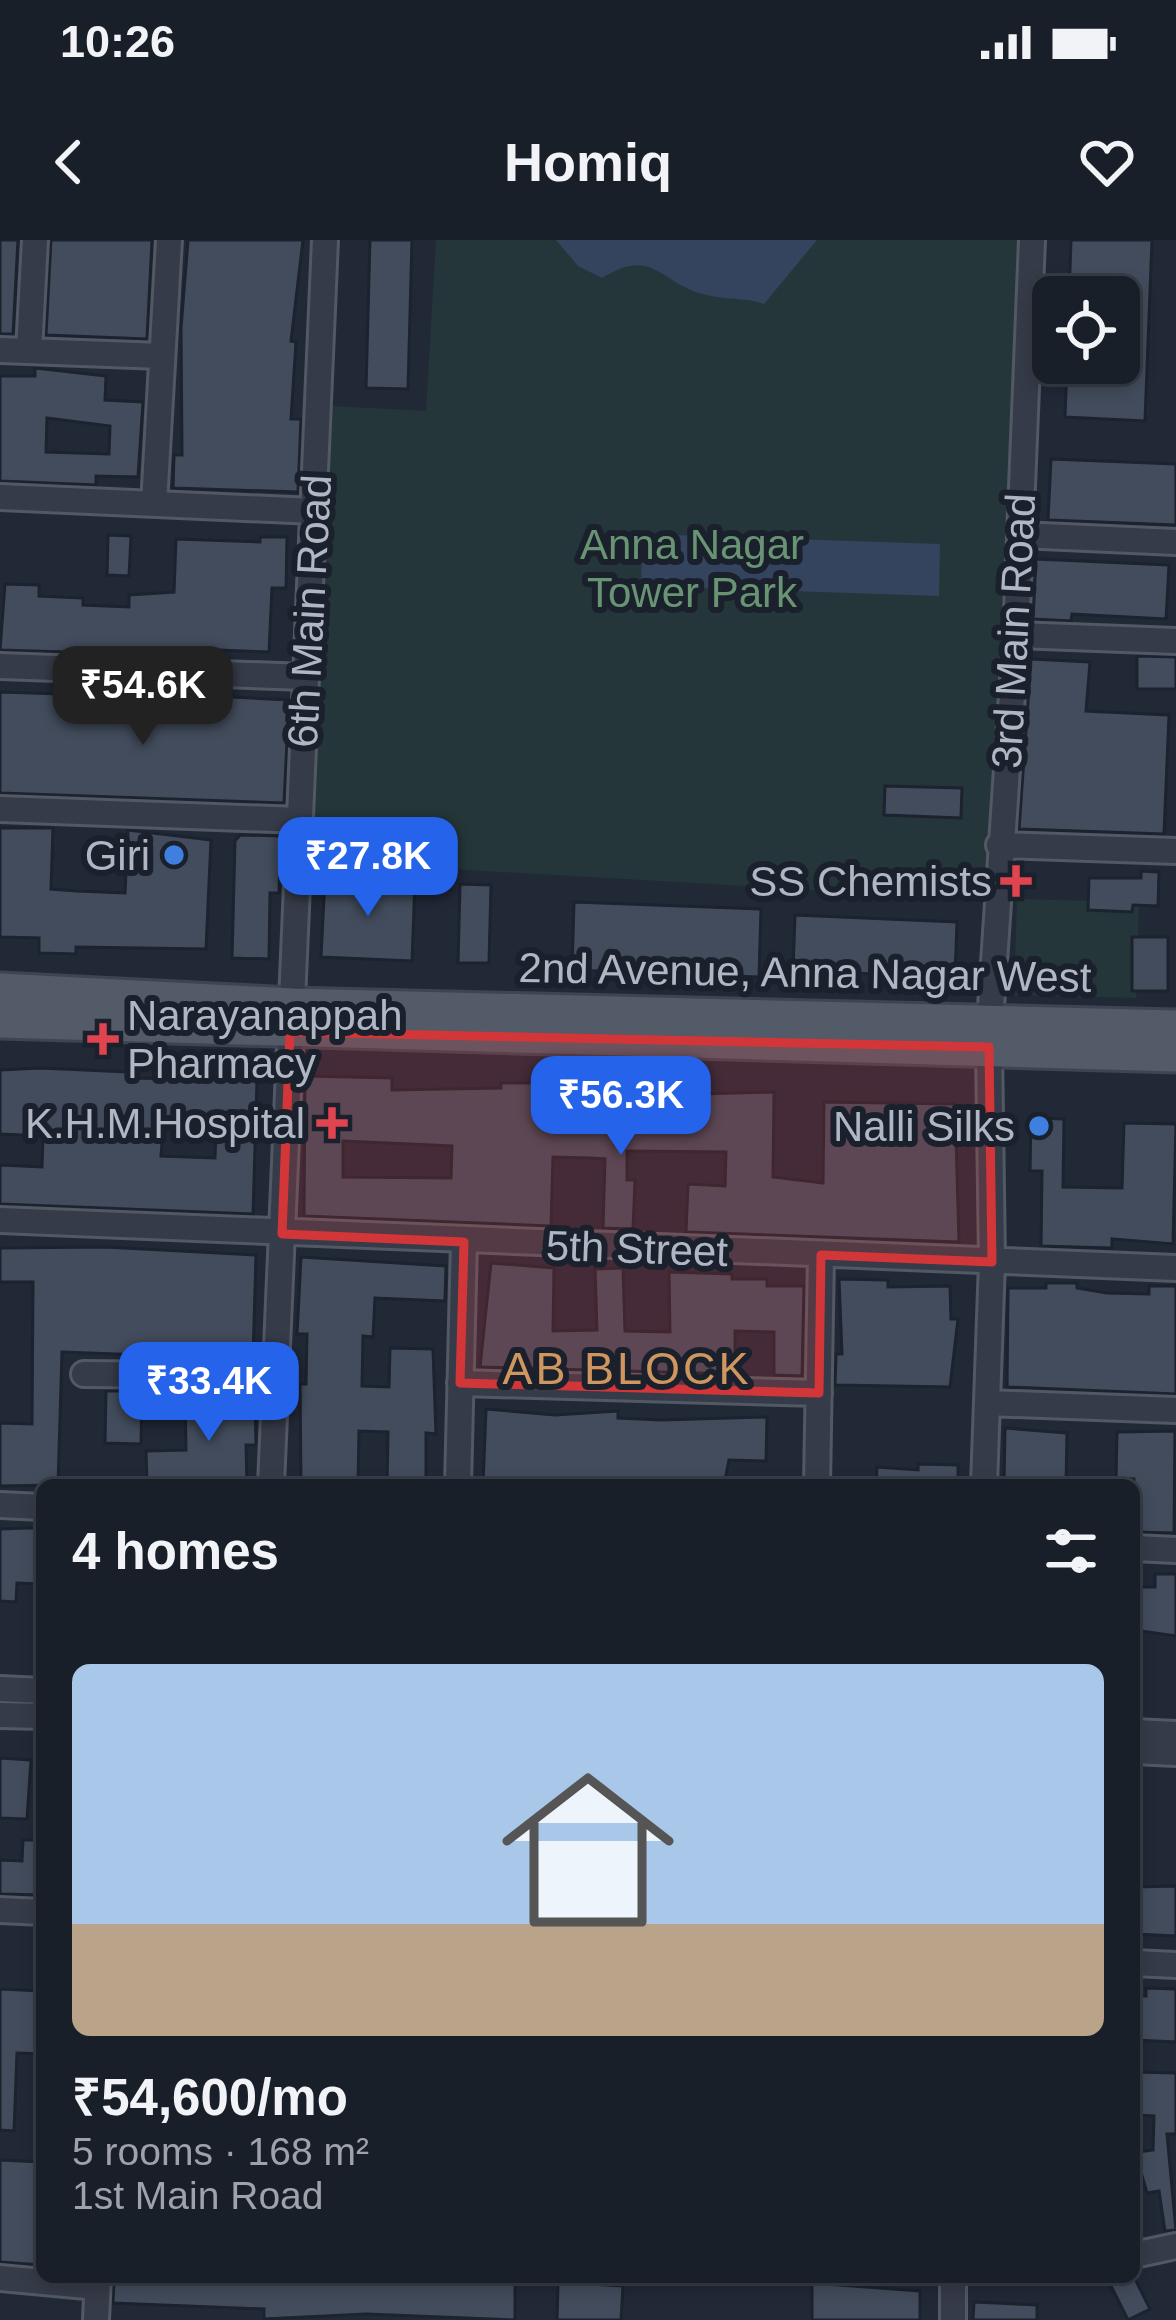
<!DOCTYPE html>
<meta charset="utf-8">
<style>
body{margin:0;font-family:Helvetica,sans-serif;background:#222731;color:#f1f3f6;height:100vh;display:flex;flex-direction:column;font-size:45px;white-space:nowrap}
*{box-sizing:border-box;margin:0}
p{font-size:39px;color:#9fa2a8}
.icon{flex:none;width:66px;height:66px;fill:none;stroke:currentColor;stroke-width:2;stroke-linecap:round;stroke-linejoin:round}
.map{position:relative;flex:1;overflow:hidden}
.details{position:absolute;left:36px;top:1239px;width:1104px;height:804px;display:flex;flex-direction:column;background:#191f29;border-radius:18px;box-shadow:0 6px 18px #0003,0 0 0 3px #373d46}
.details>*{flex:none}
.fabs{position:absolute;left:1032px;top:36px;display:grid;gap:24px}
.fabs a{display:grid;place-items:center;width:108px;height:108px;border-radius:18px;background:#191f29;box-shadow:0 6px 18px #0003,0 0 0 3px #373d46;font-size:60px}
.price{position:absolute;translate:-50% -102px;padding:0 27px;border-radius:24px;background:#2563eb;color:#fff;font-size:39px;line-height:78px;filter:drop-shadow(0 3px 6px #0008)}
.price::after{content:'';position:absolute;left:50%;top:72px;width:36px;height:27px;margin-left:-18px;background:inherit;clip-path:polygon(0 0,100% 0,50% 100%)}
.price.selected{background:#222;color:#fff}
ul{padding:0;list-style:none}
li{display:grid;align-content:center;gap:24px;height:636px;padding:0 36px}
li+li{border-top:3px solid #373d46}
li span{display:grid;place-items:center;height:372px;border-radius:18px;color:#555}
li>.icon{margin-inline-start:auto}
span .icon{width:216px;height:216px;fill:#fffc;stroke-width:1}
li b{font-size:51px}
h2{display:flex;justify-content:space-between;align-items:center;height:144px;padding:0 36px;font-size:51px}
.status{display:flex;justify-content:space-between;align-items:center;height:84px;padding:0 60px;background:#191f29;direction:ltr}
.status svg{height:33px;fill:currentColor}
header{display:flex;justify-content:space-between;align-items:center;height:156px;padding:0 36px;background:#191f29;font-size:54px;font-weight:700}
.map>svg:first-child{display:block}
.green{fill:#243639}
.water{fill:#35445e}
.building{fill:#424c5c;stroke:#1c222e;stroke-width:3;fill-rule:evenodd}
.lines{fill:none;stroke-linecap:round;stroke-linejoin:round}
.minor-casing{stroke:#525965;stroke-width:30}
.major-casing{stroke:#3e4451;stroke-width:39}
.minor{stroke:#353b48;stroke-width:24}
.major{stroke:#535a68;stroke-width:33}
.marked{fill:#d23638;fill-opacity:0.2;stroke:#d23638;stroke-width:9;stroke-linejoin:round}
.shop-dot{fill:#3f7fe0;stroke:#1a212c;stroke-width:4.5}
.health-dot{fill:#e0444e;stroke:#1a212c;stroke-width:4.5}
.labels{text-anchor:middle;stroke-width:12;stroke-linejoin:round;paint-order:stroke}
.park-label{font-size:42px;fill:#689474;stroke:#1a212c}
.street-label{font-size:42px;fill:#afb6c4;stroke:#1a212c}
.poi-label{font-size:42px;fill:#afb6c4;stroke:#1a212c;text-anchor:end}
.neighbourhood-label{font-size:45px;letter-spacing:3px;fill:#cf965f;stroke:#1a212c}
</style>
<div class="status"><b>10:26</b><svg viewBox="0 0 49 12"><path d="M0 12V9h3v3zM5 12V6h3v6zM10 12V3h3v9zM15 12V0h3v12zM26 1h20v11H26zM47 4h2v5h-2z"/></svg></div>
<header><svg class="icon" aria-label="back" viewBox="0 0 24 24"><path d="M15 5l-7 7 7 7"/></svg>Homiq<svg class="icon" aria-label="heart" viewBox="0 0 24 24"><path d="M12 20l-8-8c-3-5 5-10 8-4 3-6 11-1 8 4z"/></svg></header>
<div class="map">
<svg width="1176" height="2080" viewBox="0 0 1176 2080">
<rect width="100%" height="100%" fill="#212937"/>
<path class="green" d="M436 0H1019L988 660 312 621 332 166 426 171Z
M1017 659 1139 662 1136 758 1014 755Z"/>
<path class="water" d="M556 0H817L764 64C744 57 726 60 707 55 660 45 655 5 602 38L578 26Z
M642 294 940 304 939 356 641 346Z"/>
<path class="building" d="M0 0H18L13 94H0Z
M51 0H152L147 99 46 95Z
M188 0H303L291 101 296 102 291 179H301L298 252 173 248 174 215H182L181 88Z
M370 0H412L408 149 366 148Z
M1071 0H1152L1145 181 1065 177 1067 123H1119V57H1069Z
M35 128 106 136 105 160 143 162 138 237 96 236V245L0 241V136H35ZM47 178 110 186 109 214 46 212Z
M1051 219 1176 224V285L1048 280Z
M108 295 131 296 129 336 107 335Z
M260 297H287L286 348H272L269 412 194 409V416L0 410 5 344 39 345V356L83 358V365L129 367V355L174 352 176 299 260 302Z
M1036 319 1169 325 1166 379 1072 374 1071 381 1033 379Z
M1137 416 1176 417V449H1137Z
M1031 419 1090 422 1086 471 1169 475 1164 594 1019 589Z
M61 449 171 465 212 466 213 456 289 460 284 563 0 553V452L60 454Z
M885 546 962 548 961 578 884 575Z
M0 588H53L51 649 77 651 125 653 128 590 211 600 206 709 76 707V714L39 713V698L0 697Z
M240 595 281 596 279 653H270L269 719 232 718 235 601Z
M1141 631 1159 632 1158 666 1133 665 1132 672 1088 670 1089 638H1141Z
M325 637 415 641 412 721 321 717Z
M460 644 491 645 489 723H458Z
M574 662 761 669 759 737 572 730Z
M795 675 957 682 955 737 793 731Z
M1132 697H1168V751H1132Z
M40 828 129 832V838L257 840 253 974 0 964V925L42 927 43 896 0 894V830ZM163 889 216 891 215 918 161 916Z
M305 836 392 838V850L501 848V843H544V839L628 840V856L774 852 773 937 823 943 824 862 955 864 959 1002 686 992 688 944 725 946 726 912 627 911V940H635L633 989 603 988 605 919 591 918 553 917 551 986 304 976ZM343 901 452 906 451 938 343 937Z
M1031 878 1064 879 1063 947 1122 948 1124 883 1176 884 1173 1004 1112 999V1008L1041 1006 1042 931H1030Z
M105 1007 256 1015 253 1119 62 1112 58 1245 0 1246V1183L32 1184 33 1042H0V1008Z
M301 1017 446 1026 445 1061 375 1058 373 1097 363 1096 362 1146 389 1147 390 1108 433 1109 436 1194 426 1193V1245H387L388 1192 359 1191 358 1245H301L300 1144H306L307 1094H297Z
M491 1023 554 1028 553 1091 597 1090 595 1029 623 1028 625 1091 670 1092 669 1032 732 1034V1039H767V1046H804L802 1136 774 1135V1092L735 1091V1134L480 1127Z
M839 1039 888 1040V1047L950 1046 951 1079H958L950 1147 835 1145 836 1114H842Z
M1046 1043H1077V1048L1107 1053 1149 1054V1046H1176V1154L1007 1147 1008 1048H1046Z
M106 1151H142L141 1204 105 1203Z
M185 1155 255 1156 256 1205H246L247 1245H147L146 1211 186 1210Z
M486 1169 555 1175 618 1171V1178L661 1180 767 1177 766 1221 729 1220 724 1245H483Z
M1005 1188 1067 1193 1066 1245H1004Z
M1175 1191 1174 1293 1134 1292V1239L1116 1238 1117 1192Z
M918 1224 958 1225V1245H876L877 1227 918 1230Z
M28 1288H42V1344L17 1343 16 1362 0 1361V1289Z
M1155 1334H1176V1396L1134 1390V1347H1155Z
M0 1518 31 1520 27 1579 0 1578Z
M23 1600H42V1655L0 1654V1620L22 1621Z
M1176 1646V1696L1134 1694V1647Z
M1146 1748 1176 1749V1802L1134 1800V1756H1146Z
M0 1749 42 1751V1814L17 1813 14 1891 0 1890Z
M1134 1832 1176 1833V1894H1167L1176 1990 1165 1991 1159 1951 1147 1953 1140 1929 1138 1912 1153 1910 1154 1876 1134 1875Z
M0 1920 42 1922V2025L0 2022Z
M114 2037 515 2038V2080L366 2074 264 2079V2069L113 2063Z
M1125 2037H1134L1150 2069 1128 2080 1110 2044Z
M558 2042 623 2046 621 2080H557Z
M812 2043 920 2051V2080H812Z
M974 2062 1037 2065V2080H973Z"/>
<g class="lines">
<defs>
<path id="minor" d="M0 110 162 116
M29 111 35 0
M0 257 314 271
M154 264 169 0
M1020 295 1176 302
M1016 395 1176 401
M0 426 306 437
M0 569 300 580
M999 605 1176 611
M990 782 1016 395 1032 0
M0 980 1176 1028
M84 1134 276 1136
M460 1143 819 1153
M987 1163 1176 1170
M271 1245 325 0
M458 1245 464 1002
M817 1245 821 1015
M984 1245 992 1022 989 807
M0 1265 42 1267
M1134 1308 1176 1310
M0 1449 42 1451
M0 1475 42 1476
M1134 1492 1176 1494
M1134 1511 1176 1513
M0 1670 42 1672
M1134 1723 1176 1725
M1134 2015 1176 2006
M953 2037V2080
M0 2038 97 2047
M96 2080 98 2037"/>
<path id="major" d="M0 750 292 765 1176 787
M0 781 1176 815"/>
</defs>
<use href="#minor" class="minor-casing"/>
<use href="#major" class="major-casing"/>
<use href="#minor" class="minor"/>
<use href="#major" class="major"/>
</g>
<path class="marked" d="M290 792 989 807 992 1022 821 1015 819 1153 460 1143 464 1002 282 994Z"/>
<g class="shop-dot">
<circle cx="174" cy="615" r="12"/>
<circle cx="1039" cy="886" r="12"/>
</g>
<g class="health-dot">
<path d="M1010 623h12v12h12v12h-12v12h-12v-12h-12v-12h12z"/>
<path d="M97 781h12v12h12v12h-12v12h-12v-12h-12v-12h12z"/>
<path d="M326 865h12v12h12v12h-12v12h-12v-12h-12v-12h12z"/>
</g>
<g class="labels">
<g class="park-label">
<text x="692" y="319">Anna Nagar<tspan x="692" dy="48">Tower Park</tspan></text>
</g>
<g class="street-label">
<text transform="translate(309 371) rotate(-87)" y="15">6th Main Road</text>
<text transform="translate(1013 391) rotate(-87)" y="15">3rd Main Road</text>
<text transform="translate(805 732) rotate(1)" y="15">2nd Avenue, Anna Nagar West</text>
<text transform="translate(637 1008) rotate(2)" y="15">5th Street</text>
</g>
<g class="poi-label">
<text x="150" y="630">Giri</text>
<text x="992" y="656">SS Chemists</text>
<text x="127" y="790" text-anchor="start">Narayanappah<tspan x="127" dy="48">Pharmacy</tspan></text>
<text x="305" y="898">K.H.M.Hospital</text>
<text x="1015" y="901">Nalli Silks</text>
</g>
<g class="neighbourhood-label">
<text x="627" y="1144">AB BLOCK</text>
</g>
</g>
</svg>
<div class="fabs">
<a><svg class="icon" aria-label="locate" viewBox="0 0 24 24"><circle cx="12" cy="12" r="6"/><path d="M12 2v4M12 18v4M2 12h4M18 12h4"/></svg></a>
</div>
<b class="price selected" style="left:143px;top:508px">₹54.6K</b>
<b class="price" style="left:368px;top:679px">₹27.8K</b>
<b class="price" style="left:621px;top:918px">₹56.3K</b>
<b class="price" style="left:209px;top:1204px">₹33.4K</b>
<section class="details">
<h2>4 homes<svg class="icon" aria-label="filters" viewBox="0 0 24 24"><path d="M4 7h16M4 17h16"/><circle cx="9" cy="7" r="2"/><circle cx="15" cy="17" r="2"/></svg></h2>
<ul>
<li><span style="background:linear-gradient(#a9c7e8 70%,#b9a48a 0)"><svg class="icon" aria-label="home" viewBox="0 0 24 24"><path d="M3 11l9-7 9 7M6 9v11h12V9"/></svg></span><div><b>₹54,600/mo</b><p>5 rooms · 168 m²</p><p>1st Main Road</p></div></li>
</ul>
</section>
</div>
